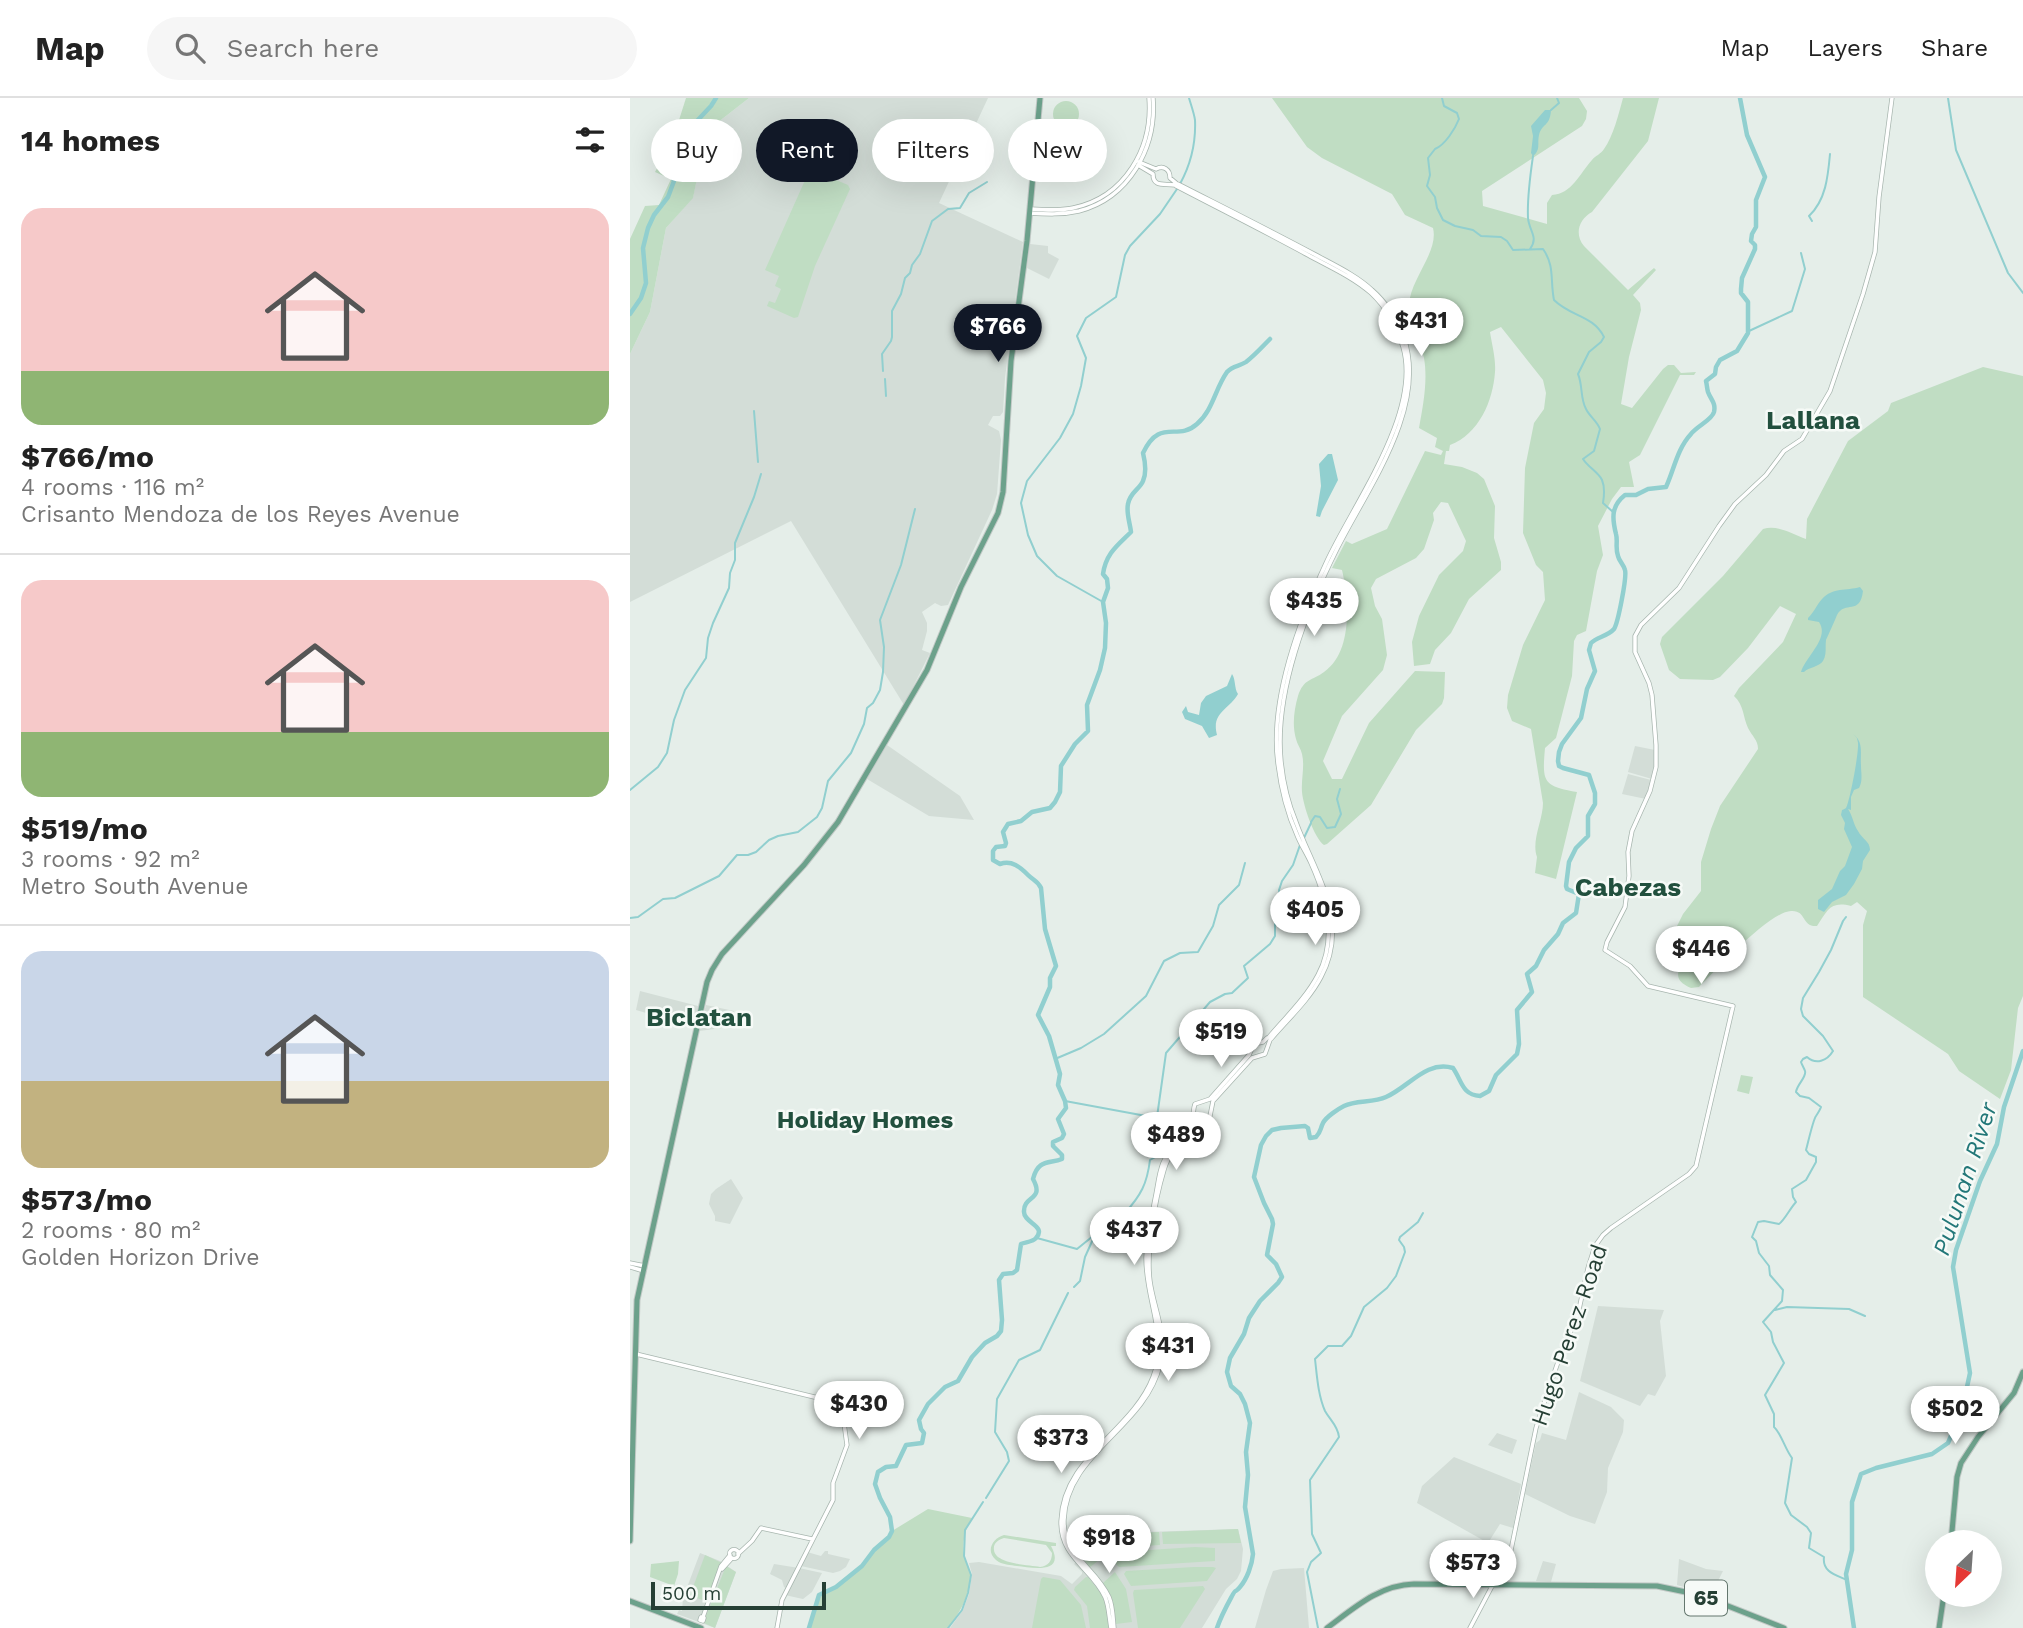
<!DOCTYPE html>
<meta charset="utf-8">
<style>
body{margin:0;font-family:"Work Sans",sans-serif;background:#f6f6f6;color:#222;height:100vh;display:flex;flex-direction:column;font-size:26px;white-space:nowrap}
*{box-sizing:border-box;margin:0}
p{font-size:23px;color:#767676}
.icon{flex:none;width:38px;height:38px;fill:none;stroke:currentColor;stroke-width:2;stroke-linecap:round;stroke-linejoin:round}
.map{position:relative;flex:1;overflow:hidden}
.details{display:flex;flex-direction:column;background:#fff;width:630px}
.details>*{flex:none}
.guide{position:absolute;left:21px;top:21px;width:665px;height:63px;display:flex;gap:14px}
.needle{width:46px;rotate:205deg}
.fabs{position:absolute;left:1295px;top:1432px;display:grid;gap:14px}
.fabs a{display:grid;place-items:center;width:77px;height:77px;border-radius:50%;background:#fff;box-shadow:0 7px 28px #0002;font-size:35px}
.scale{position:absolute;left:21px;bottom:18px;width:175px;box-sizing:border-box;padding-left:7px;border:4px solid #253f34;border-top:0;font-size:19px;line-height:24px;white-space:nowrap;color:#253f34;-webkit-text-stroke:5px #f6faf7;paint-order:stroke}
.price{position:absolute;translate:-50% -60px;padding:0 16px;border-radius:24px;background:#fff;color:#222;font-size:23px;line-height:46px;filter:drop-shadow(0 2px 4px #0008)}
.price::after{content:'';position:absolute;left:50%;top:42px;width:21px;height:16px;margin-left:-10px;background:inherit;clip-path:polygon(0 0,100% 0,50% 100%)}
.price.selected{background:#111827;color:#fff}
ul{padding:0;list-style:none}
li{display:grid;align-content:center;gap:14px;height:371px;padding:0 21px}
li+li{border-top:2px solid #e0e0e0}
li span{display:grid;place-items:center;height:217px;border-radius:21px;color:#555}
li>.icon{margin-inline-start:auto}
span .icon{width:126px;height:126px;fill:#fffc;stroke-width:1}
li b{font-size:30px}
h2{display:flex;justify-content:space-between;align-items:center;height:84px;padding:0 21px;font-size:30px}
.pill{padding:0 24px;border-radius:32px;background:#fff;box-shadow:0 7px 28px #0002;font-size:24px;line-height:63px}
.pill.selected{background:#111827;color:#fff}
header{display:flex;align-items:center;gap:42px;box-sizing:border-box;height:98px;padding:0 35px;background:#fff;border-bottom:2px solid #e0e0e0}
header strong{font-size:33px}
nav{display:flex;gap:38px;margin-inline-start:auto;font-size:24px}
.search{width:490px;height:63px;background:#f6f6f6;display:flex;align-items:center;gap:18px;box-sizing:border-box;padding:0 24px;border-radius:38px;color:#767676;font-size:26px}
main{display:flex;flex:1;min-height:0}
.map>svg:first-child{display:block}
.built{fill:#d3ddd7}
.green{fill:#c0ddc3;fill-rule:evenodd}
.water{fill:#91cfcf}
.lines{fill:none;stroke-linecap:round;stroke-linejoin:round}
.stream{stroke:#91cfcf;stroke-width:2}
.river{stroke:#91cfcf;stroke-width:4.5}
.minor-casing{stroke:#a8b6af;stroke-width:5}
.major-casing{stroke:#c2c9c6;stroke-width:7}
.minor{stroke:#fff;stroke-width:3.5}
.major{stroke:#6ca18b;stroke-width:5}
.labels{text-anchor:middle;stroke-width:5;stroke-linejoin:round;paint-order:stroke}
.shield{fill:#f6faf7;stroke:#64776e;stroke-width:2}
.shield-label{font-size:21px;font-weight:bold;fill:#253f34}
.street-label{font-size:23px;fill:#253f34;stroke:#f6faf7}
.neighbourhood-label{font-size:24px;font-weight:bold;fill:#22503e;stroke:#f6faf7}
.water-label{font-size:24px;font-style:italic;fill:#227778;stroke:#f6faf7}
.quarter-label{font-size:26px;font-weight:bold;fill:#22503e;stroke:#f6faf7}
</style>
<header>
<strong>Map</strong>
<div class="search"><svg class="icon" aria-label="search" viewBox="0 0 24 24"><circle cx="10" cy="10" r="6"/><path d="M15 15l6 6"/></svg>Search here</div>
<nav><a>Map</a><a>Layers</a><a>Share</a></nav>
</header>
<main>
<section class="details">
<h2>14 homes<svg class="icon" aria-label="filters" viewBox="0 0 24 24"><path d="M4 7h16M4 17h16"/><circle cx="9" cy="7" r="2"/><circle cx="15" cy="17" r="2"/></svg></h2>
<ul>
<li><span style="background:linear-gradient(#f6c9c9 75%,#8fb573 0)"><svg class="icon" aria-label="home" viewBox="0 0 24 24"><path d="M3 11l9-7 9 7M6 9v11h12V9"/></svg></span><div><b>$766/mo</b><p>4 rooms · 116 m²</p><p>Crisanto Mendoza de los Reyes Avenue</p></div></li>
<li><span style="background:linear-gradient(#f6c9c9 70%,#8fb573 0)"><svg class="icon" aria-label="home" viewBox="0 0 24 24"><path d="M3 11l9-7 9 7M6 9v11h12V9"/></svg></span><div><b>$519/mo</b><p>3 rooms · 92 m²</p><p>Metro South Avenue</p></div></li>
<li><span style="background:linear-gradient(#c9d6e8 60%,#c2b280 0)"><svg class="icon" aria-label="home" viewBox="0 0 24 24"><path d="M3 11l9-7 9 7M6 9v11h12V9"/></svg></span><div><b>$573/mo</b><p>2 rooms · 80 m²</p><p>Golden Horizon Drive</p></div></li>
</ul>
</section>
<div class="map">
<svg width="1393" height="1530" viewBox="0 0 1393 1530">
<rect width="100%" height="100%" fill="#e5eee9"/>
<path class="built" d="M119 0H358L309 105 393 144 375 280 373 314 370 318H363L358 327 369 333 371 342 367 396 362 412 318 507 311 508 305 505 292 514 297 525V533L292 552 300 555 274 607 161 423 0 504V256L20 214 36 130 63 99 68 76 87 25Z
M400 146 418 148V155L429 161 419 181 397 170Z
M257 647 330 698 344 722 299 718 237 681Z
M1005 648 1025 652V668L1022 681 998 674Z
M998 676 1021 682 1016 701 992 696Z
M10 893 68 908 64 929 6 912Z
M76 907 104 913 100 929 69 933Z
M101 1081 113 1100 100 1126 85 1123V1118L79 1106 81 1096 86 1091Z
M968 1208 1034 1212 1030 1223 1036 1278 1025 1298 1018 1296 1010 1308 950 1283Z
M949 1294 981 1309 994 1322 993 1334 978 1370 977 1394 965 1426 940 1418 895 1396 906 1345 910 1342 912 1335 936 1342Z
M867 1335 887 1342 882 1356 858 1347Z
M824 1359 891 1386 883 1430 870 1426 858 1445 787 1405 792 1388Z
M608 1431 613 1451 611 1473 607 1481 596 1491 572 1530H320L333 1512 339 1496 342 1476 339 1465 349 1464 431 1478 442 1486 452 1476V1474L444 1466 469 1443 485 1435Z
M195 1453H198V1456L220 1461 216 1469 210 1473 203 1475 171 1468 177 1454 191 1458Z
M70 1455 90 1463 106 1474 85 1530 47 1516 49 1512 52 1513 53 1500Z
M1049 1461 1076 1471 1093 1473 1081 1497 1047 1487Z
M913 1463 926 1466 921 1484 906 1483Z
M144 1466 169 1470 192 1475 182 1494 173 1501 155 1497 158 1491 154 1489 152 1482 140 1476Z
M674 1470 679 1530H625L636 1492 643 1473 651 1471Z"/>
<path class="green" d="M56 0H119L87 25 68 76 63 100 36 130 20 214 0 256V141L15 108 29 107 41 81 25 74 43 41Z
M642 0H949L957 13 956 21 952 28 852 93 853 108 917 126V105L922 97C942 96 950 75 962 62 965 58 971 56 974 51 983 39 989 15 993 0H1029L1018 43 962 114C949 121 944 136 954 148L998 192 1024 170 1026 172 1003 197 1010 205 1011 212 999 259 991 306 1002 310 1033 271 1038 267H1044L1051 275 1066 274 1064 277H1050L1010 357 999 364 1004 389H991L982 401 968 428 973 457 967 473 956 533 947 537 944 543 942 578 926 640 915 650C912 684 913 688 947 694L926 781 905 775 907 759C901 743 913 722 913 705L901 631 882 623 877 610 878 597 893 547 915 502 913 474 906 467 893 435 895 370 904 325 914 311 916 295 913 282 871 229 860 234C862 247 866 261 865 274 863 303 849 336 820 347L819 353H816L814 366 832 369 847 375 854 381 865 408 864 440 871 464V472L839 501 821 535 805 552 800 566 784 568 782 544 789 518 809 477 833 453 836 443 818 405 811 404 803 415 804 422 794 451 786 460 746 481 741 490 745 508 752 521 757 557 753 572 712 618 693 663 702 681H712L739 625 785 573 815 574 814 600 812 606 786 632 741 707 697 746 694 747C684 740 673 707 672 694 671 681 675 668 672 656 671 651 667 646 666 641 662 627 664 612 668 598 674 580 682 583 694 574 723 554 719 502 712 472L702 470 716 443 722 446 757 431 795 353 811 357 813 353 805 349 807 340 789 330C793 308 798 283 794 260 790 243 779 224 779 207 780 181 809 154 803 130L775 117 762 96 692 60 677 49Z
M423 16a13 13 0 1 1 26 0a13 13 0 1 1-26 0Z
M180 71 218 87 220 91 185 168 168 219 164 220 137 208 139 203 145 205 151 191 145 188 149 178 135 172Z
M1353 269 1393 278V898L1388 910 1381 972 1370 1001 1329 973 1318 956 1233 899V827L1237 813 1227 804 1221 808C1200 803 1198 812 1187 828 1171 829 1177 812 1161 813 1139 814 1086 872 1069 889L1061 890C1040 881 1050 872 1054 858L1047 840V828L1053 816 1071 793V764L1081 731 1090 708 1128 651C1128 642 1122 638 1118 630 1113 619 1114 607 1104 598L1109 590 1153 544 1166 516 1150 508 1118 550 1090 579 1083 582 1050 581 1039 572 1030 546 1032 539 1093 478 1133 431C1147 426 1162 436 1176 441L1177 421 1218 343 1258 313 1261 305Z
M1111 977 1123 979 1119 996 1107 993Z
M298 1411 342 1420C335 1431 332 1444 334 1457 336 1465 341 1472 340 1479 339 1500 330 1514 318 1530H179L189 1497 206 1489 232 1468 244 1452 259 1439 262 1433Z
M608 1431 611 1445 533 1446 532 1434Z
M529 1434 530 1447 496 1449 495 1435Z
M374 1437 426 1445V1448H421C436 1476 403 1470 387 1468 381 1467 372 1467 366 1462 355 1453 363 1440 374 1437ZM374 1440 416 1447 422 1455C422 1463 418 1468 410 1469 399 1467 365 1466 364 1452 363 1445 368 1442 374 1440Z
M465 1447 474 1458 459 1470 450 1461Z
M565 1449 585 1450V1463L489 1469 480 1461 483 1456 489 1454Z
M75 1457 92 1465 77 1504 60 1497Z
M49 1463 48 1476 44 1488 20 1479 21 1466Z
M96 1468 106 1474 85 1530 74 1525 76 1518Z
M564 1469H583L586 1470 577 1483 501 1488 494 1476 496 1473Z
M485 1474 496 1491 502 1524 486 1526 482 1501 473 1485Z
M413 1479 430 1482 451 1507 456 1530H402L411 1481Z
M456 1479H458L474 1499 479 1530H460L457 1508 444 1492 445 1489Z
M573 1488 575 1491 550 1530H508L503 1495 504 1492Z"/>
<path class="water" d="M915 12H921C920 29 912 25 909 37 907 46 911 52 903 58L901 55 903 38 901 28Z
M698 356H702L708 382 692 413 690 419 686 418 691 388 689 366Z
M1230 489 1233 493C1230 518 1215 502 1207 517 1206 520 1197 540 1196 542 1195 550 1197 556 1193 563 1189 569 1179 569 1174 574H1171C1176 558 1200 540 1189 524L1178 522V520C1184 514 1186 508 1192 501 1203 489 1216 493 1230 489Z
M602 576C606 582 604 590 608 596 599 612 581 614 587 637L579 640 572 628 555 621 552 614 556 608 558 614 569 617 571 605 576 598 597 588Z
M1223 636C1234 644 1230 655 1231 667 1231 676 1233 682 1229 690L1224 692 1221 699V712L1218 711C1223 718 1223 726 1228 733 1232 741 1240 743 1240 752L1233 763 1232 771 1224 786 1216 797 1202 804 1194 814 1188 811V802L1202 791 1210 773 1215 768 1222 749 1214 731 1215 725 1211 717 1212 712C1214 711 1215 711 1216 710 1219 706 1229 656 1228 645 1227 639 1227 640 1223 636Z"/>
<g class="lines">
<path class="stream" d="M812 0 814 8 827 15 829 21C825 31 815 47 805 51L798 60 800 77 797 88 805 99 807 110 813 122 825 128 843 132 851 138 871 139 877 143 883 152 913 151C925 168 920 183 924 202 941 219 963 217 974 239L971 244 959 254 948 276C953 288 950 300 956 311 960 319 967 323 970 331L964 353 953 361C958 369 969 375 972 382 975 389 974 399 973 405L983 414
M1318 0 1326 52 1378 175 1393 195
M921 12 929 5 927 0
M550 86C561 66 566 45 565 22 564 15 561 7 559 0
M1182 123 1179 118C1196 102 1198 78 1200 56
M900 151C909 139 899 133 898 120 897 99 900 79 903 58
M1119 233 1162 213 1175 171 1171 155
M253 273 252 256 261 243 262 239V213L271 196 275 180 280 175 282 167 290 156 302 123 318 111 330 110 339 95 357 84
M255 281 256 298
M124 313 128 364
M473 504 427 478 407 458 398 437 391 405 397 383 430 340 443 316 451 288 456 260 447 238 456 220 486 199 495 157 500 148 530 116 547 91
M0 692 28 669 37 655 44 622 55 592 76 560 78 540 83 525 99 490 100 475 105 462V445L124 399 131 376
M681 724 685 718 690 719 697 730 705 729 711 716 707 701 710 691
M673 742 681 725
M1216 819 1213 823 1201 852 1189 874 1173 900 1171 911 1173 918 1193 938 1203 953C1197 963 1186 967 1177 959L1173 961 1171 964C1172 967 1174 970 1175 973 1177 979 1167 986 1166 994L1170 998 1179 1000 1191 1009C1190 1012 1188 1015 1186 1018 1183 1022 1178 1045 1176 1052L1179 1056 1186 1059V1064L1176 1082 1162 1091 1163 1099 1166 1104C1161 1109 1154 1123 1149 1126L1134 1123 1128 1124 1122 1139 1126 1143 1129 1155 1139 1168 1140 1177 1153 1192 1152 1203 1133 1224 1141 1234 1143 1244 1154 1265 1135 1297 1144 1316V1329C1151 1335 1155 1351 1162 1360L1155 1405 1161 1417 1177 1429 1181 1435 1179 1450 1194 1459C1192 1474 1206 1477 1217 1482
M0 820 8 819 33 801 45 800 89 778 107 757H118L126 754 139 742 148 738 168 734 187 719 192 710 198 683 221 655 234 626 237 610 243 605 250 592 253 574 254 549 250 522 271 467 285 411
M425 961 451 950 474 936 516 898 534 863 550 855 568 854 583 828 589 807 609 787 615 765
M435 1003 554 1025 549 1032
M527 1019 536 955 580 904 595 896 602 895 618 880 614 868 640 846 645 838V815L650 799 649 792 652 783 663 767 670 747
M495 1115C511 1097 517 1086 520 1062L536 1053 546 1036
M476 1129 492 1118
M407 1140 447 1151 468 1134
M444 1189 450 1183 455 1159 464 1139
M1145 1212 1157 1209 1219 1211 1235 1218
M356 1400 379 1363 377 1354 365 1334 367 1301 389 1262 410 1252 438 1195
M318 1530 332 1512 338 1495 341 1477 334 1458 335 1432 353 1404
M688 1530 677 1474 681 1464 691 1455 682 1436 680 1382 709 1339C708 1328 700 1322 695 1313 688 1297 687 1278 685 1261L698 1248H712L721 1238 734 1209 757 1190 766 1178 775 1154 774 1149 769 1142 770 1139 788 1124 793 1115"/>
<path class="river" d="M0 216 11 200 16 185 13 150 18 130 24 117 38 99 44 83 42 77 43 70 59 48 66 24 81 8 86 0
M179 1530 189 1497 206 1489 232 1468 244 1452 259 1439 262 1433 260 1419 250 1400 245 1386 248 1374 256 1369 266 1368 276 1347 292 1345 294 1335 291 1331 289 1322 298 1306 315 1289 328 1283 342 1259 355 1245 367 1238 371 1233 372 1222 369 1182 373 1176 383 1175 387 1172 391 1146C395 1144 403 1144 406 1140 417 1128 394 1125 394 1114 393 1097 415 1103 403 1081 408 1061 419 1066 432 1061V1057L423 1048V1044L432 1040 434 1036 428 1021 436 1010 435 1003 428 987 430 976 419 938 408 917 420 889V880L426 868 415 831 411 790C408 783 403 782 398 777 390 769 382 762 370 766L363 762V753L366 749 375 748 376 745 373 734 378 726 391 723 402 714 420 710 425 704 430 694 431 668 445 646 458 633 457 607 470 572 475 550 476 525 473 504 478 490 477 481 473 476C476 455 488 447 501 434 500 425 496 415 498 406 500 394 510 391 513 383 517 374 515 363 513 355 530 319 547 344 567 326 583 312 585 291 597 274 602 268 610 268 616 264 625 257 632 249 640 241
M587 1530C591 1518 596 1509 602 1498 607 1489 603 1497 610 1489 617 1481 622 1467 623 1456L615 1409 618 1377 616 1354 620 1325 615 1306 610 1296 601 1288 597 1274 600 1260 614 1236 619 1220 630 1203 648 1185 652 1179 646 1166 637 1157 643 1126 642 1121 634 1105 624 1079 631 1047 636 1038 642 1032 651 1030 675 1028 678 1030 680 1040 686 1039C691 1034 690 1031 693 1025 696 1019 708 1011 714 1008 726 1002 743 1005 756 999 779 989 796 962 823 970 832 983 832 997 850 998L859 993 866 977 887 956 889 946 887 912 902 894 897 876 906 868 914 852 928 836 933 825 946 815 949 796 937 791 936 788 939 764 946 750 958 738V718L965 706V695L959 677 933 670 929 668 928 663 929 654 932 646 951 620 957 591 965 573 959 552 961 545C967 539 978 538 984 531 988 525 997 479 995 472 994 467 989 463 988 458 985 450 988 443 986 436 982 420 981 408 995 397H1006L1018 391 1036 389C1044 372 1047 351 1061 336 1067 328 1082 322 1084 314 1086 305 1081 302 1078 294 1077 291 1077 287 1076 283L1085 276 1086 269 1090 262 1107 253 1118 235V204L1111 195V191L1112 180 1125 151V147L1121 143 1122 136 1126 129V102L1135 79 1117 37 1110 0
M1224 1530 1216 1476 1222 1452V1404L1231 1376 1246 1370 1302 1356 1318 1345 1332 1312 1340 1275 1323 1169 1326 1152 1350 1083 1367 1046 1374 1009 1393 953"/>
<defs>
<path id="minor" d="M462 37 465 38
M460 39 463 41
M509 64 526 71C533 67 540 71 540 80L546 85
M508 67 523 76C523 90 535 85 545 87
M548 86C593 109 639 132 684 156 704 167 726 177 742 192 757 205 767 222 774 240 798 310 737 391 707 451 677 511 644 595 651 663 653 683 658 705 666 724 685 776 721 823 691 879 679 902 658 921 641 941
M546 88C590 111 634 133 678 157 698 168 723 179 741 195 756 209 767 229 773 249 792 314 724 405 697 463 670 521 639 602 648 666 651 690 657 715 667 737 671 747 677 756 681 765 697 800 707 842 688 877 676 900 656 919 639 939
M400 111C415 112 429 113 443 110 495 99 523 50 519 0
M400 115C416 116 432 117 449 113 499 100 527 50 523 0
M0 1165 15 1168
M0 1169 14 1173
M6 1256 205 1304 210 1309 213 1318 217 1347 203 1385V1402L152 1502 147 1530
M99.5 1456a4.5 4.5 0 1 1 9 0a4.5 4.5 0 1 1-9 0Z
M108 1456 122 1443 131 1430 182 1441
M92 1471 102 1460
M71 1519 74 1520 73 1523 70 1522Z
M73 1519 91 1468 100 1457
M481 1530C479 1520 479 1508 475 1499 462 1470 430 1460 431 1423 433 1359 502 1334 523 1279 539 1238 515 1201 516 1159 517 1138 522 1117 526 1096 528 1086 529 1075 533 1065 540 1049 554 1037 562 1021 564 1015 563 1011 565 1006L580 1001 619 957 624 946 633 944 637 940
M484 1530C483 1520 483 1508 479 1499 466 1470 433 1457 434 1422 436 1355 515 1330 530 1267 538 1237 524 1212 520 1183 516 1152 525 1102 534 1072 537 1060 555 1030 565 1023 570 1019 575 1021 580 1018L583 1003 622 960 635 956 640 942
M840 1530 881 1452 906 1330 914 1305 929 1261 948 1216 958 1170 965 1148 973 1137 981 1130 1059 1076 1066 1068 1103 908 1018 888 1000 868 975 852 977 844 995 809 999 778 998 754 1002 733 1020 693 1026 669V647L1022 597 1019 585 1005 554V538L1011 527 1049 490 1089 428 1105 406 1136 377 1154 353 1172 341 1200 293 1233 196 1245 154 1249 99 1262 0"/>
<path id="major" d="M0 1443 7 1202 77 884 82 872 92 856 174 767 208 724 297 572 331 489 368 415 373 394 381 263 397 143 410 0
M1321 1444 1327 1379 1331 1365 1348 1339 1384 1295 1393 1274
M0 1503 71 1530
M697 1530C724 1510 749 1487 784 1486L1027 1488 1070 1497 1154 1530
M1309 1530 1314 1496"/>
</defs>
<use href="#minor" class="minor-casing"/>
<use href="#major" class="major-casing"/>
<use href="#minor" class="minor"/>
<use href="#major" class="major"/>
</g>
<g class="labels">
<rect class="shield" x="1055" y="1482.5" width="42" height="35" rx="5"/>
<g class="shield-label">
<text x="1076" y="1507">65</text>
</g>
<g class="street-label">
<text transform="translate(939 1237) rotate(-71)" y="8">Hugo Perez Road</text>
</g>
<g class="neighbourhood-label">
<text x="235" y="1030">Holiday Homes</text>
</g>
<g class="water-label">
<text transform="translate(1335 1081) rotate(-72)" y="8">Pulunan River</text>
</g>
<g class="quarter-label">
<text x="1183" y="331">Lallana</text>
<text x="998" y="798">Cabezas</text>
<text x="69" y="928">Biclatan</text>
</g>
</g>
</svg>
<div class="fabs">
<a><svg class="needle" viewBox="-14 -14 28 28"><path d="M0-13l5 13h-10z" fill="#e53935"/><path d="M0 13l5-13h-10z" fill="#767676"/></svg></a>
</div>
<div class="scale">500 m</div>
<b class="price" style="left:791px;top:260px">$431</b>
<b class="price selected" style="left:368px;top:266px">$766</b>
<b class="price" style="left:684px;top:540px">$435</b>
<b class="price" style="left:685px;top:849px">$405</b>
<b class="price" style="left:1071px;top:888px">$446</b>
<b class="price" style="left:591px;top:971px">$519</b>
<b class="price" style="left:546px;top:1074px">$489</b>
<b class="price" style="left:504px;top:1169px">$437</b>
<b class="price" style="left:538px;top:1285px">$431</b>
<b class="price" style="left:229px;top:1343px">$430</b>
<b class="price" style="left:1325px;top:1348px">$502</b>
<b class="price" style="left:431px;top:1377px">$373</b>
<b class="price" style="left:479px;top:1477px">$918</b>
<b class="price" style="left:843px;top:1502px">$573</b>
<div class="guide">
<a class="pill">Buy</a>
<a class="pill selected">Rent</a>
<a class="pill">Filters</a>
<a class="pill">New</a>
</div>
</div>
</main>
